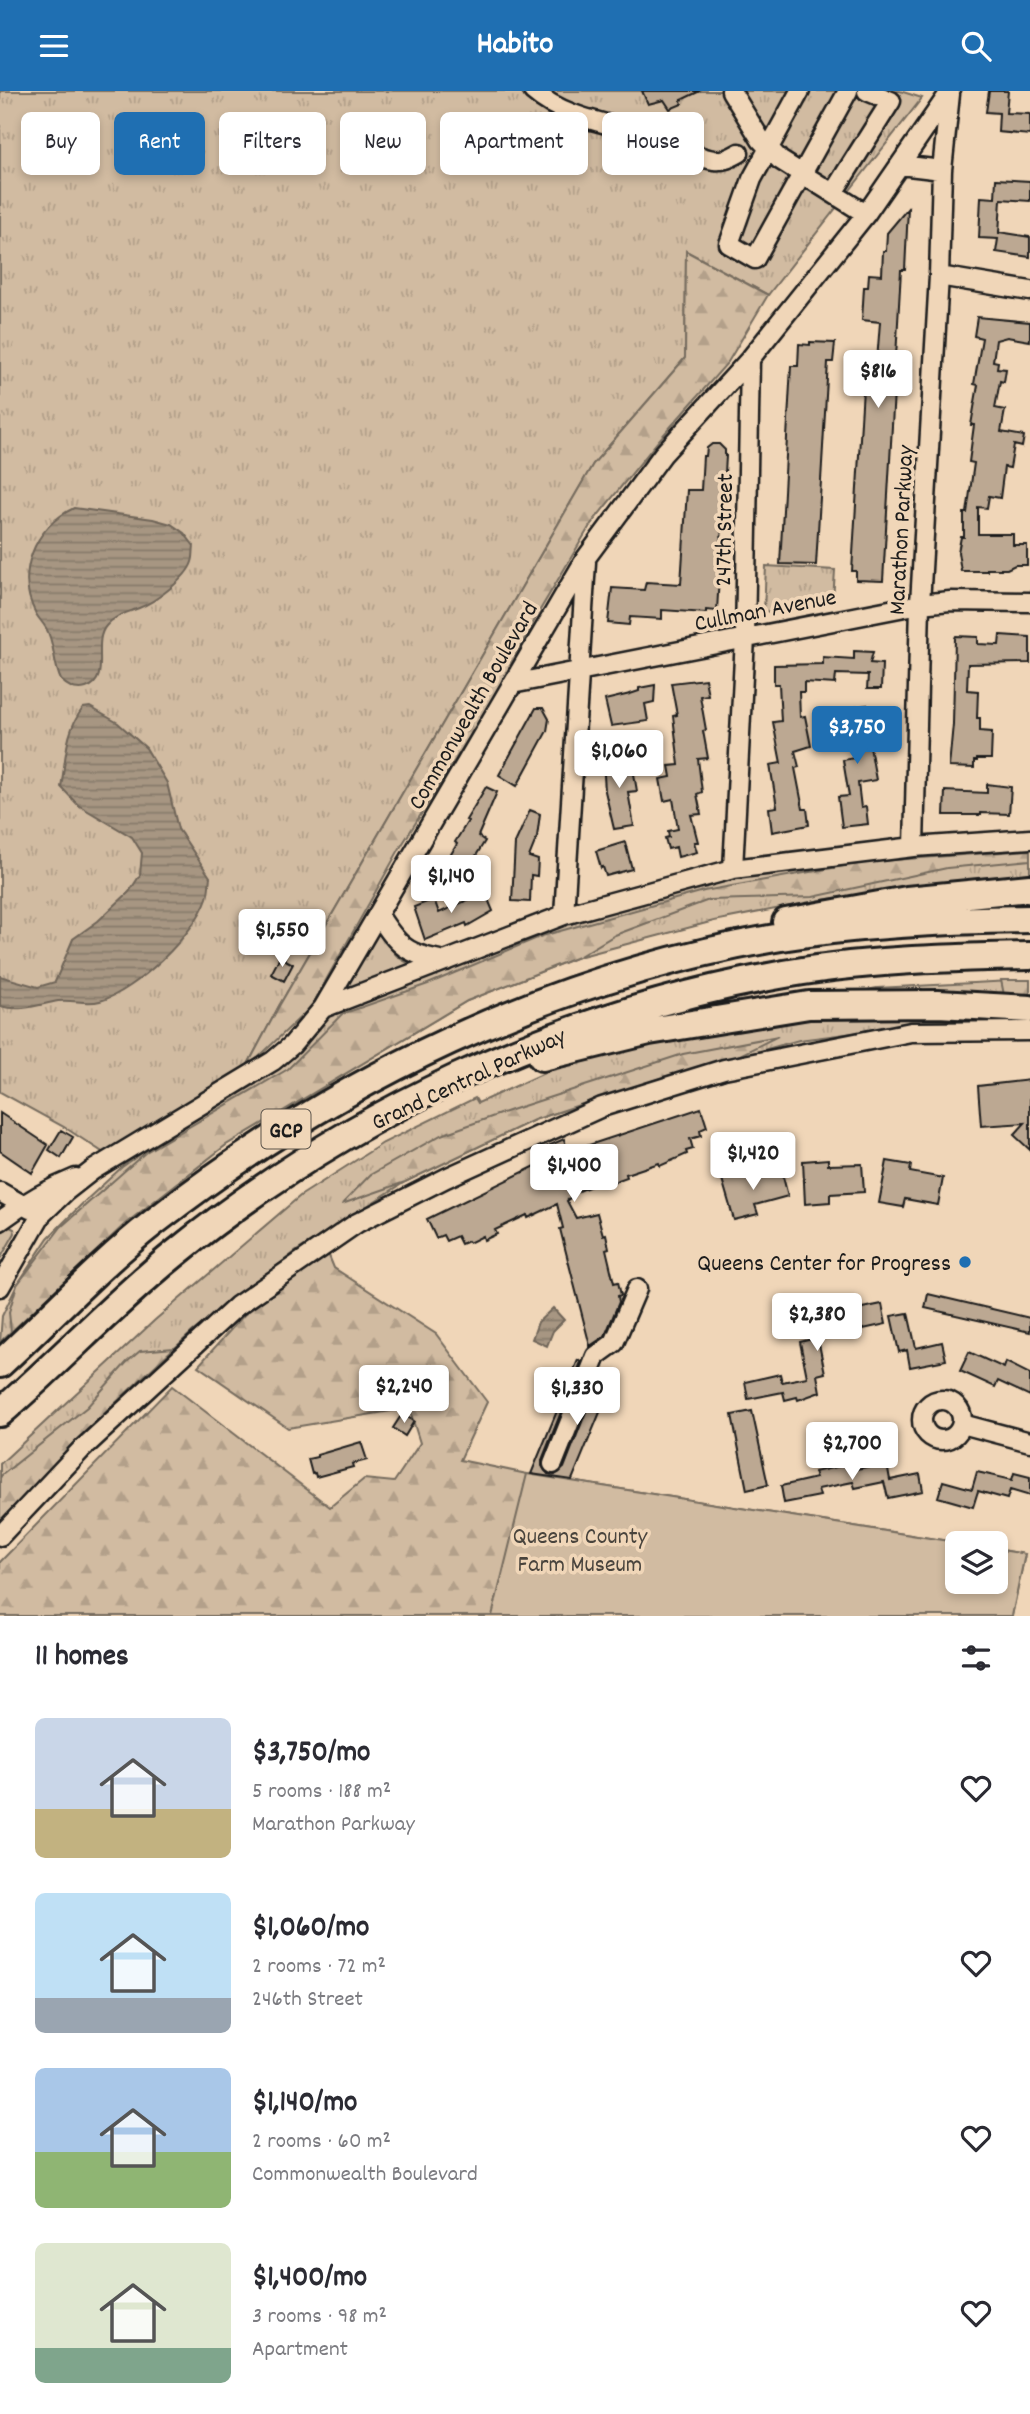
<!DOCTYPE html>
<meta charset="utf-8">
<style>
body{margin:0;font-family:Dekko,sans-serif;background:#f2f2f3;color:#2b2b33;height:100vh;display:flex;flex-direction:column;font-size:26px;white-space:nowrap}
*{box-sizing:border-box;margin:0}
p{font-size:23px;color:#7c7c81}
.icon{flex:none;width:38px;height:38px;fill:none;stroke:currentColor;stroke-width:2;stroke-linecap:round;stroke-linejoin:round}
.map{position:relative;height:1525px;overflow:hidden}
.panel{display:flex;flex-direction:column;background:#fff;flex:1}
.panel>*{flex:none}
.banner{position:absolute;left:21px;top:21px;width:989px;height:63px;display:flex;gap:14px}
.fabs{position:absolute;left:945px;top:1440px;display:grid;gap:14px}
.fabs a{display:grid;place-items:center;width:63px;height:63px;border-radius:10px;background:#fff;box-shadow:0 4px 10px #0003;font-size:35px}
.price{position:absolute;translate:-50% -60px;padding:0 16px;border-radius:7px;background:#fff;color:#222;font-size:23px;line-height:46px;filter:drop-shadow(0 2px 4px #0008)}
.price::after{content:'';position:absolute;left:50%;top:42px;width:21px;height:16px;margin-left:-10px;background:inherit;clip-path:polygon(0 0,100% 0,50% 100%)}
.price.selected{background:#1f6fb2;color:#fff}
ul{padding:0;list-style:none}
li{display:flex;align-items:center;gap:21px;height:175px;padding:0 35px}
li span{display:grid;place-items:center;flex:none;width:196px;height:140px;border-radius:10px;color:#555}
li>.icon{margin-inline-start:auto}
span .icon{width:84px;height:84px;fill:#fffc;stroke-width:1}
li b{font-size:30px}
h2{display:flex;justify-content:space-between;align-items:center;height:84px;padding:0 35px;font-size:30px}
.pill{padding:0 24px;border-radius:10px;background:#fff;box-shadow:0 4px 10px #0003;font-size:24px;line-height:63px}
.pill.selected{background:#1f6fb2;color:#fff}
header{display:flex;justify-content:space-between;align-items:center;height:91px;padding:0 35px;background:#1f6fb2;color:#fff;font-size:32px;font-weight:700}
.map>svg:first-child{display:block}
.grass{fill:url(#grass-tufts);stroke:#766c5e;stroke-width:2}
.forest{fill:url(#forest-firs);stroke:#766c5e;stroke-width:2}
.green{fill:#d1bba1;stroke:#766c5e;stroke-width:2}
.water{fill:url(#water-rules);stroke:#6f6559;stroke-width:2}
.building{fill:#bca892;stroke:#1c1c1c;stroke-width:2}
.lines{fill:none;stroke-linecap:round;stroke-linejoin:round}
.minor-casing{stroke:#1c1c1c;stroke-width:23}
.highway-casing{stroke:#1c1c1c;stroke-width:32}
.minor{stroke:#f0d6b8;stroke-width:18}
.highway{stroke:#f0d6b8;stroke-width:26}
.poi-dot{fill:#1f6fb2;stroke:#f0d6b8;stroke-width:2.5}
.labels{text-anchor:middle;stroke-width:7;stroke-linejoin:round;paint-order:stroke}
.shield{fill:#f0d6b8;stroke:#5c544b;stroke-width:2}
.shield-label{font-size:23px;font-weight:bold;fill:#1c1c1c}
.street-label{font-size:24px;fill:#1c1c1c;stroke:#f0d6b8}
.poi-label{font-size:24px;fill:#1c1c1c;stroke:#f0d6b8;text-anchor:end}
.park-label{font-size:24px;fill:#49443d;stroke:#f0d6b8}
</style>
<header><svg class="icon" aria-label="menu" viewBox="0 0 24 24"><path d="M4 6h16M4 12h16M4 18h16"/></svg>Habito<svg class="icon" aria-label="search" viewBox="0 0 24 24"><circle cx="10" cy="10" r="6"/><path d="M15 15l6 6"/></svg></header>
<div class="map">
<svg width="1030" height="1525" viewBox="0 0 1030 1525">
<defs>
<pattern id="grass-tufts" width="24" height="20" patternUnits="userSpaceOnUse" patternTransform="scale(1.75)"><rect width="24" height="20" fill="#d1bba1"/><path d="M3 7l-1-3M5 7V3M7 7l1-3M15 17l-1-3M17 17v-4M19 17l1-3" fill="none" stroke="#b3a08a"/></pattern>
<pattern id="forest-firs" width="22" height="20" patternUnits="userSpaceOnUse" patternTransform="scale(1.75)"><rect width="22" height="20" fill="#d1bba1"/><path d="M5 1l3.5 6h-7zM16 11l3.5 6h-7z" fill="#b3a08a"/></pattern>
<pattern id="water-rules" width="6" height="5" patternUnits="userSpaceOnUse" patternTransform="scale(1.75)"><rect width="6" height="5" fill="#a79682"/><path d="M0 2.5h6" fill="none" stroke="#877a6a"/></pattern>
</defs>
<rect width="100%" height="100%" fill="#f0d6b8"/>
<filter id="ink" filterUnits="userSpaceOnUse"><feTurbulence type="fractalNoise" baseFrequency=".0143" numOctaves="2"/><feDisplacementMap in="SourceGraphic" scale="14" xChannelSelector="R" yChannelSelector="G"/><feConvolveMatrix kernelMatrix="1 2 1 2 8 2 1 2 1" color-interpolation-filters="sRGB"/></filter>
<g filter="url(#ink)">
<path class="grass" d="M0 0H900L922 7 768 204 686 160 685 267 593 373 279 915 245 979 107 1064 64 1036 0 1001Z
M766 475 835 479 833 510 764 521Z
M1030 759V786L930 793 821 809 714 830 578 866 467 910 226 1054 125 1133 0 1251 2 1225 17 1194 48 1147 83 1112 122 1076 165 1046 284 974 322 929 339 918 570 828 732 786 873 767Z
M380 841C392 857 392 866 413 874L345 898 343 896 375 843Z
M1030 889V912L816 909 877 897Z
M993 924V930L885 938 799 949 665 986 534 1029 405 1091 295 1161 192 1241 75 1350 0 1434V1373L155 1229 300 1105 383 1052 475 1007 478 1012 562 974 708 941 821 926Z
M10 1136 14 1138 15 1142 0 1168V1142Z"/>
<path class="forest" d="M686 160 768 204 728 271 659 349 591 433 540 519 491 611 400 757 311 916 245 979 279 915 593 373 685 267Z
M1030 759V769L947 777 813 806 709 809 615 844 578 866 467 910 226 1054 125 1133 11 1241 9 1221 17 1194 61 1136 146 1061 288 978 342 923 428 893 542 845 704 800 866 771Z
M1001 889H1030V912L1004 904Z
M778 945 734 967 664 986 534 1029 405 1091 342 1113 370 1084 441 1044 511 1019 683 963Z
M327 1160 334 1177 436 1243 487 1311 460 1369 527 1383 961 1452H957V1491H996V1458L1025 1463 1012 1525H0V1471L172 1295 330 1416 364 1388 394 1391 420 1352 409 1317 288 1337 198 1275 244 1224Z
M174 1257 75 1350 0 1434V1387L2 1384 87 1316 127 1271 140 1260Z"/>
<path class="green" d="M527 1383 961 1452H957V1491H996V1458L1025 1463 1012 1525H492Z"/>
<path class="water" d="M74 417 153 428 171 433 184 442 194 455C193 459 194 466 192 471 187 487 155 511 139 517 127 522 115 524 106 535 91 552 112 589 86 597 76 600 67 595 61 589 53 573 55 552 46 537 43 532 39 528 36 523 15 483 34 436 74 417Z
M90 616 118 632 146 657 167 692 178 738 210 786C209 793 209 800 207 807 195 843 136 900 100 910 86 914 73 908 58 910 37 914 21 921 0 915V885L38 896 55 891 73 848 98 830 129 801 140 784 142 762 132 746 78 714 61 696C66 669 65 640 83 617Z
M553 1217 564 1229 553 1240 547 1255 532 1248 538 1231Z"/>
<path class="building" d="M642 0H700L681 9 682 13 670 18 664 9 648 13Z
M989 0H1008L1006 22 1030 23V44L998 41 999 22 986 21Z
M996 88 1030 90V110L1001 108 999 143V141L1030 146V166L996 161 998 148 979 147 981 106 995 107Z
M908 117 905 179H901L899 214 883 490 856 489V480H852L864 281H859V269L877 270 880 231 862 229 864 196H868L869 183 882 184 883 160H886L887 142Z
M977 226 1030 231V250L1007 246 996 249 993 270 998 271 997 277 1006 278 1004 291 1000 290 995 317 1005 319 1001 341 1024 345 1022 356 1014 354 1010 377 1004 376 1000 407 989 405 987 417 978 416V443H1013V454H1027V474H1015L1007 478H987V480H961L958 461 961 446H964V422H967L974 372 969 371 974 334H971L978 294 974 293 982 247 974 245Z
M810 251 835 252 833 271H828L816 474 780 473 791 275H798L799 253 810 254Z
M712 353H719L725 359V365H726L717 520 706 519V522L662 519V528L630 526 629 534 608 532 612 497 644 499 646 491 681 493 687 399H701L703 365H706L707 357Z
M1000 544 1030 546V572L968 573 967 599 978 600 977 627H980V640L992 641 991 668H977V670H974V677L949 676 953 633 955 547 956 545 978 546V553L999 554Z
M854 560 873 561 870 572 882 573 881 598H867L868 584 836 583 835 593 804 591V601H799L800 626 805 625 811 655 795 660 799 676 795 677 803 718H807L809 734 772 741 769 717 777 716 770 674 781 672 773 631 781 630 779 593H774V574L823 573V566L854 568Z
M705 588 708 604 700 605 706 639 703 640 708 667 698 668 702 701 697 703 701 723 691 724 698 751H694L697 761 678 766 676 756 668 758 665 747 669 746 668 740 678 738 673 708 664 710 660 688 671 686 669 675 679 674 673 625 677 624 671 592Z
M655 594 654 611 645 613 648 630 611 635 605 609 630 603 639 600V597Z
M867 614 874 649 869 650 876 689 858 692 861 717 866 716 868 733 842 736 838 706 849 705 843 669 854 667 845 618Z
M536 617H543L549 628 547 640 517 695 499 684Z
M628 664 629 674 633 677 637 700 628 701 634 735 614 738 605 700 603 668Z
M987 693 1011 696 1009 723 981 722V724H944L945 700 987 702Z
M486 696 497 701 478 745 485 750 466 781 447 770 457 753 455 751 468 730 466 729Z
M530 719 540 723 537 746 529 766 538 769 537 785 531 784 530 811 512 810 515 752Z
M625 751 632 778 606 785 603 776 601 777 596 760Z
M485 801 493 820 467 835 466 832 425 849 414 816 434 808 439 822Z
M280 866 293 873 284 890 271 883Z
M1030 989V1059L1014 1044 1025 1032 981 1035 978 995Z
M701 1017 707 1036 700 1039 701 1045 690 1048 693 1058 686 1060 687 1063 660 1075 659 1072 626 1083 627 1086 613 1091 612 1088 598 1092 574 1102 567 1110 576 1127 597 1122 603 1144 606 1143 609 1157 606 1158 614 1192 618 1191 621 1204 618 1205 619 1211 605 1245 590 1255 560 1138 563 1137 557 1113 528 1127 527 1124 495 1139 497 1143 484 1149 483 1145 469 1152 468 1150 461 1153 457 1145 446 1150 443 1144 436 1147 427 1128 552 1067 546 1056 564 1048 568 1061Z
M0 1022 48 1054 32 1082 0 1060Z
M61 1039 73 1046 61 1067 49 1059Z
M828 1068V1074L862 1073 864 1101 830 1103V1111L805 1113 803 1070Z
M887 1070 911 1074 910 1081 943 1087 938 1114 905 1108 903 1116 879 1112Z
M781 1078 788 1105 755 1114 758 1123 734 1129 722 1088 746 1081 748 1087Z
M928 1203 1030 1227V1241L925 1217Z
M882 1213 886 1233 818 1248 825 1282 817 1284 820 1301 798 1309 797 1306 785 1309 783 1301 748 1308 745 1291 780 1283 782 1291 807 1286 800 1251 812 1248 808 1228Z
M908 1222 916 1257 942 1251 946 1269 910 1276 907 1259 899 1261 891 1225Z
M969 1261 1004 1277 1006 1271 1030 1283V1305L998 1290 995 1296 960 1280Z
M578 1269 581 1271 542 1369V1375L548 1383 555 1384 564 1377 602 1280 615 1285 572 1389 531 1383Z
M752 1320 768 1394 747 1399 732 1324Z
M402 1323 414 1330 405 1345 393 1337Z
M361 1351 367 1369 352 1373 353 1376 316 1386 315 1382 312 1383 308 1368 317 1366V1364Z
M887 1372 890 1389 920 1383 923 1400 888 1407 884 1391 855 1397 853 1391 818 1398 820 1405 784 1412 781 1395 816 1387 814 1381 850 1373 851 1379Z
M977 1381 1012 1389 1014 1382 1030 1386V1405L1010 1399 1007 1408 978 1400 973 1416 938 1406 943 1390 972 1398Z"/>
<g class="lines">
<defs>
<path id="minor" d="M533 0C565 28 609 32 648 44 670 50 692 66 714 69 724 70 730 67 739 62
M731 0 761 49 780 69 866 123
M800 0 752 88 729 153 755 168 848 0
M900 74 942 79
M833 102 891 10 867 0
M939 185 1030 200
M512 593 920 513 950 510 1030 511
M914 756 920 513 939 185 942 79 950 3
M733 778 745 547 750 268
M378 823C398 855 407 864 446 870
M564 824 586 471
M323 917 564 824 733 778 914 756 1030 748
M0 1101 30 1118
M0 1130C24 1112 48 1098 76 1087
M0 1196 41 1124 65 1101 93 1079 273 970 292 954 323 917 586 467 663 363 750 268 866 123 950 1
M922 1329a20 20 0 1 1 40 0a20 20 0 1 1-40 0Z
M962 1333 1030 1351
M553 1373 596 1265 614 1252 637 1198
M0 1445 81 1359 237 1215 357 1132 446 1087 602 1016 724 978 911 941 1030 940"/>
<path id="highway" d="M786 831 907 809 1030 797
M542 966 649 940 809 914 938 913 1030 918
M0 1273C51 1226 99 1174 154 1131 337 988 551 885 781 846 863 833 947 829 1030 828
M0 1322C59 1271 112 1214 172 1165 345 1024 555 925 774 885 858 869 945 867 1030 865"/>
</defs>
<use href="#minor" class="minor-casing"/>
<use href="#highway" class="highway-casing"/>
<use href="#minor" class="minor"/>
<use href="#highway" class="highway"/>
</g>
</g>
<circle class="poi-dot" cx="965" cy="1171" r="7"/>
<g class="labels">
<rect class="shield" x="261.5" y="1018.5" width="49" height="39" rx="5"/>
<g class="shield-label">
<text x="286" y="1046">GCP</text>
</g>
<g class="street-label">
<text transform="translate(723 439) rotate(-89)" y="8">247th Street</text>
<text transform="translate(900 439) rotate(-87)" y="8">Marathon Parkway</text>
<text transform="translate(765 518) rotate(-11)" y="8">Cullman Avenue</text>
<text transform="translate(472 614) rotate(-60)" y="8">Commonwealth Boulevard</text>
<text transform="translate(468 987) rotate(-25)" y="8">Grand Central Parkway</text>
</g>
<g class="poi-label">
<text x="951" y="1179">Queens Center for Progress</text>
</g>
<g class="park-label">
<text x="580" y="1452">Queens County<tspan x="580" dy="28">Farm Museum</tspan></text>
</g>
</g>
</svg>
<div class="fabs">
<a><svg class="icon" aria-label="layers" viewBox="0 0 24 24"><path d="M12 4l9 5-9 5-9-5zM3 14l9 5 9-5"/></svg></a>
</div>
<b class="price" style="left:878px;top:319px">$816</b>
<b class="price selected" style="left:857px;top:675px">$3,750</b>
<b class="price" style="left:619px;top:699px">$1,060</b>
<b class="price" style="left:451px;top:824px">$1,140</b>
<b class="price" style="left:282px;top:878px">$1,550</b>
<b class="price" style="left:753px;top:1101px">$1,420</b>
<b class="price" style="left:574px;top:1113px">$1,400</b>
<b class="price" style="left:817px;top:1262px">$2,380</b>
<b class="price" style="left:404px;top:1334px">$2,240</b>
<b class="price" style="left:577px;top:1336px">$1,330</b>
<b class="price" style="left:852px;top:1391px">$2,700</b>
<div class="banner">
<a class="pill">Buy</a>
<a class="pill selected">Rent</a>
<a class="pill">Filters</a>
<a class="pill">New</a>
<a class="pill">Apartment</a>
<a class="pill">House</a>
</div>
</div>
<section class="panel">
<h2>11 homes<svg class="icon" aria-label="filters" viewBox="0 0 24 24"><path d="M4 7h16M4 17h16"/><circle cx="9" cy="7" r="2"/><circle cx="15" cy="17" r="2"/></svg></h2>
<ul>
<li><span style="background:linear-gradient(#c9d6e8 65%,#c2b280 0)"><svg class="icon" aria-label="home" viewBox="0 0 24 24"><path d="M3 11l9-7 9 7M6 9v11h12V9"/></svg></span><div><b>$3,750/mo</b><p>5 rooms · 188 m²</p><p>Marathon Parkway</p></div><svg class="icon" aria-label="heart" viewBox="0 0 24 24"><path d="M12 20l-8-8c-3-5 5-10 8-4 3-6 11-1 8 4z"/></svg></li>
<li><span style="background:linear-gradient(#bfe0f5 75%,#9aa5b1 0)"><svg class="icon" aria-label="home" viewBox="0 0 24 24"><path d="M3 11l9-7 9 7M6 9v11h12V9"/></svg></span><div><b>$1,060/mo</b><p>2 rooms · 72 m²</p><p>246th Street</p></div><svg class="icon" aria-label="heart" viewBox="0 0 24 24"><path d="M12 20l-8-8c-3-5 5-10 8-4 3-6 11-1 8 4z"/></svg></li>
<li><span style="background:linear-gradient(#a9c7e8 60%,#8fb573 0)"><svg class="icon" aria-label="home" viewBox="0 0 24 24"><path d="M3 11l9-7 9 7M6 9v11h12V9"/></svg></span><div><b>$1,140/mo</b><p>2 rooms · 60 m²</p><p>Commonwealth Boulevard</p></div><svg class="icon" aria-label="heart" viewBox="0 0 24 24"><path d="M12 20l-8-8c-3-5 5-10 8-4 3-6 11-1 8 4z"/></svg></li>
<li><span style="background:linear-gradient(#dfe7d0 75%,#7fa58c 0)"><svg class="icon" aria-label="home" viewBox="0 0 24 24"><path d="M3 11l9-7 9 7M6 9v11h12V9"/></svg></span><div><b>$1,400/mo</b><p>3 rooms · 98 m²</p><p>Apartment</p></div><svg class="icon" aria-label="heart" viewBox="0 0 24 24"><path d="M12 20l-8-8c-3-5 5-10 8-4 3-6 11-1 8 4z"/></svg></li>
</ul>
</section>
